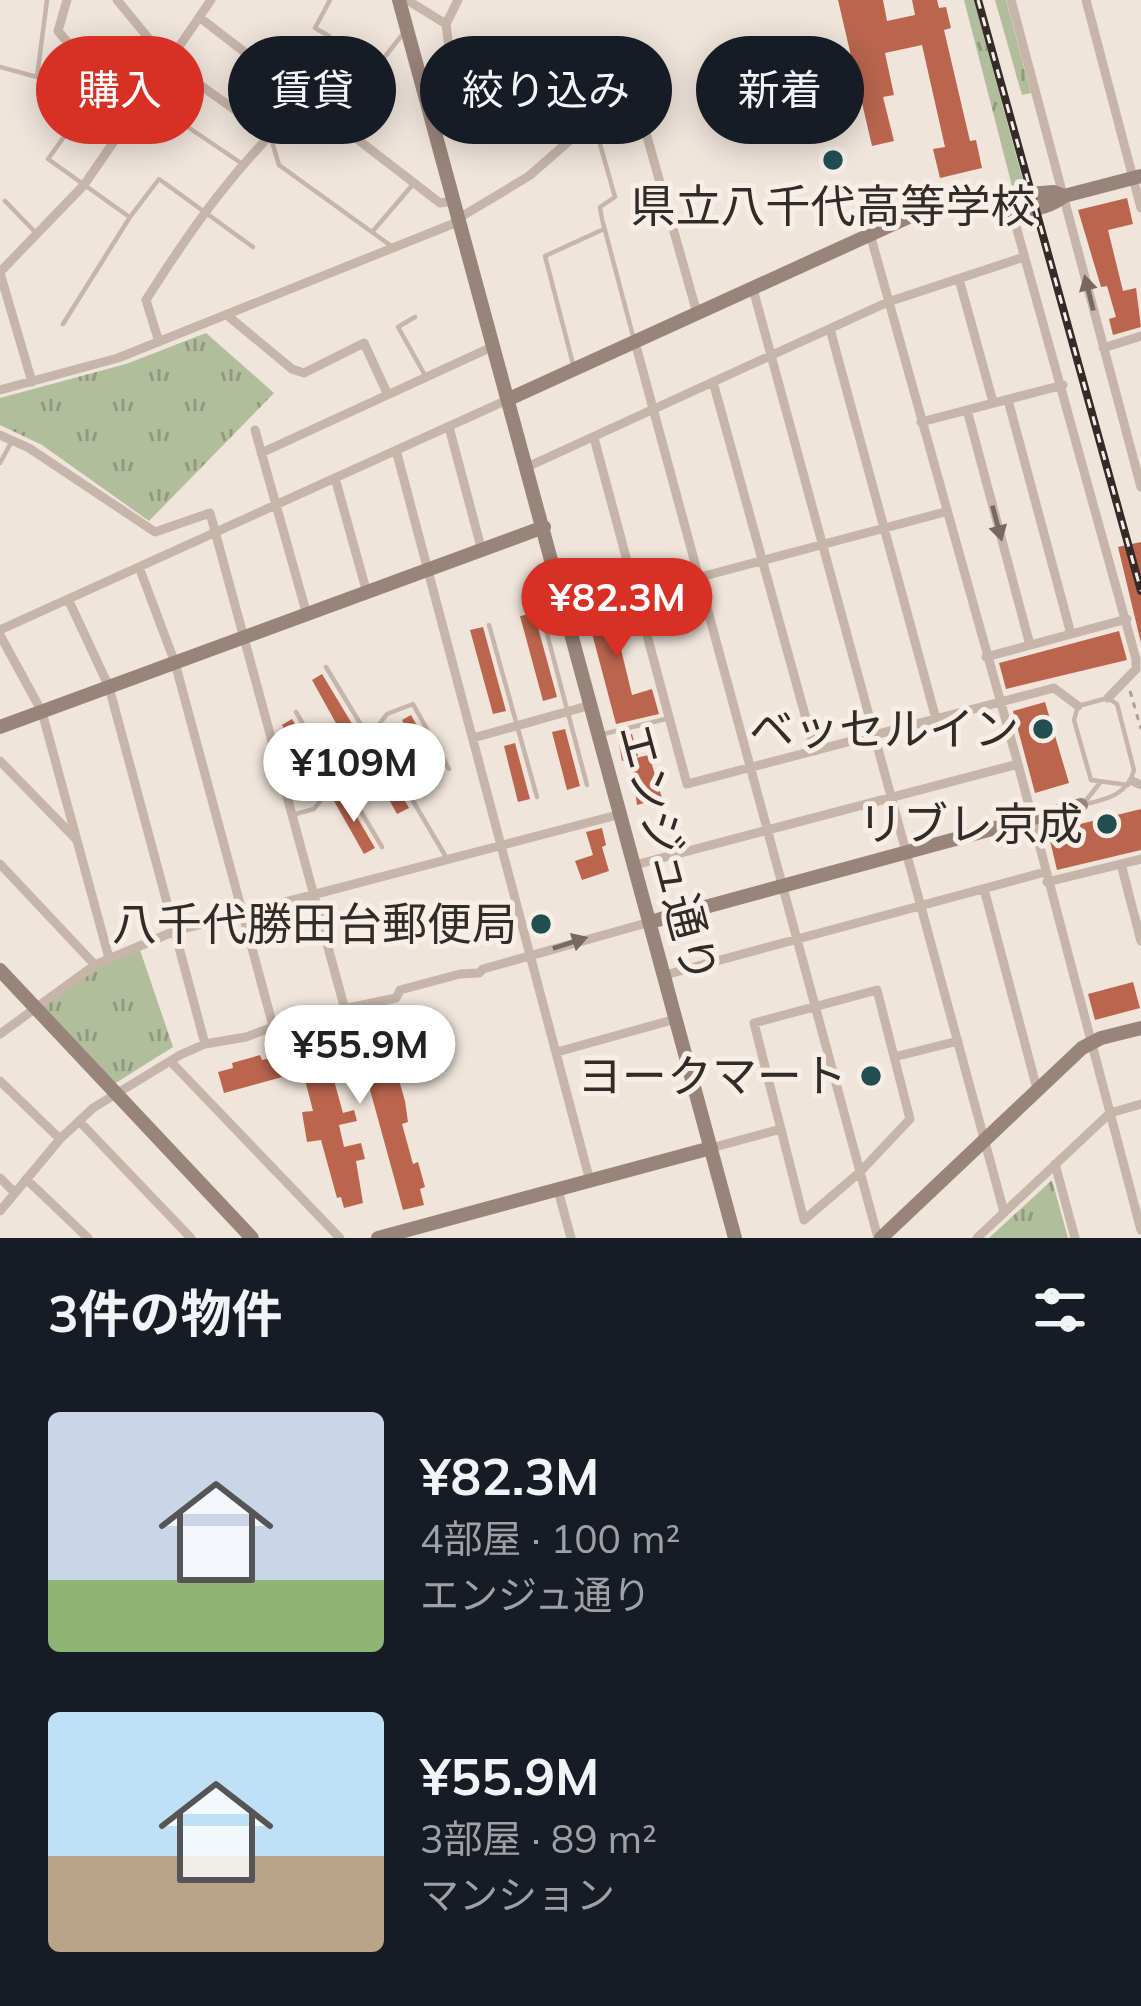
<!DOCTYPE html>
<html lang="ja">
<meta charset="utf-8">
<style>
body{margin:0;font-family:Mulish,"Noto Sans JP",sans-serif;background:#242831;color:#f1f3f6;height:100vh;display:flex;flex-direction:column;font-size:45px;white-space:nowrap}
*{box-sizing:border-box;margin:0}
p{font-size:39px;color:#9ea1a6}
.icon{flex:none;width:66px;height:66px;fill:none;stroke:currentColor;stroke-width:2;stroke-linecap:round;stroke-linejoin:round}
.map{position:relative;height:1238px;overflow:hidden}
.drawer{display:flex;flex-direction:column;background:#171b24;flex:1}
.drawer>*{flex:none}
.banner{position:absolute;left:36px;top:36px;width:1071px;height:108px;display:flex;gap:24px}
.price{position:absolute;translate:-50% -102px;padding:0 27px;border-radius:42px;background:#fff;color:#222;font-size:39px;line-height:78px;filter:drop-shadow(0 3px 6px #0008)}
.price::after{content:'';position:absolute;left:50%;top:72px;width:36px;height:27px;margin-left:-18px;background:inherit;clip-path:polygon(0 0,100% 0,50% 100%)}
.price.selected{background:#d93025;color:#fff}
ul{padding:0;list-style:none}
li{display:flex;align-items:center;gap:36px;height:300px;padding:0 48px}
li span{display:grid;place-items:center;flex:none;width:336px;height:240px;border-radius:12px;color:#555}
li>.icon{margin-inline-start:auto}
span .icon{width:144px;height:144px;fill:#fffc;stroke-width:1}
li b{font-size:51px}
h2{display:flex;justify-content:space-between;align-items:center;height:144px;padding:0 48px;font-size:51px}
.pill{padding:0 42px;border-radius:54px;background:#171b24;box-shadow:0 6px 30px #0003;font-size:42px;line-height:108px}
.pill.selected{background:#d93025;color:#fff}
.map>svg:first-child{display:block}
.grass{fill:url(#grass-tufts)}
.building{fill:#bb654d}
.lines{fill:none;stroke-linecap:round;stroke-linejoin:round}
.path{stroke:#b29f92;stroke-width:3;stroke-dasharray:6 6;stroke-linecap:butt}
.lane{stroke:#c6b5a8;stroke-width:4.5}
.street{stroke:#c6b5a8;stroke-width:9}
.secondary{stroke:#998479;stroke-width:14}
.rail-casing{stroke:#332b27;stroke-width:8}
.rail{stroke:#f7efe7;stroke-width:3;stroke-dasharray:9;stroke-linecap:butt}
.oneway{fill:#756961}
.poi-dot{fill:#214f51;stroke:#f7efe7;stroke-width:4.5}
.labels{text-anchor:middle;stroke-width:10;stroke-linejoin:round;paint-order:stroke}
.poi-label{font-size:45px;fill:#332b27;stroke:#f7efe7;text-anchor:end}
.street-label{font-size:45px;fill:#332b27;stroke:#f7efe7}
</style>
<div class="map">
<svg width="1141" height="1238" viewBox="0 0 1141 1238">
<defs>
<pattern id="grass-tufts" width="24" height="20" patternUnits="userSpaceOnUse" patternTransform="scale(3)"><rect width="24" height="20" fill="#b2bd9c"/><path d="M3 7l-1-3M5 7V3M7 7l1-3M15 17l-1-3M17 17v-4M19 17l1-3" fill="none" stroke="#919a7f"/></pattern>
</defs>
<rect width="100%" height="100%" fill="#efe5db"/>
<path class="grass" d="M964 0H974L1025 188 1013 190Z
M995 0H1006L1031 93 1022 95Z
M206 333 274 393 149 521 42 445 0 425V398L126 364Z
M140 950 173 1047 114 1084 38 1007 97 967Z
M1052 1180 1068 1238H989Z"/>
<path class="building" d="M838 0H883L887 21 915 15 912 0H937L939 8 946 7 951 28 944 30 970 141 976 140 982 168 940 178 933 149 945 147 922 45 885 53 894 95 883 97 894 141 872 146Z
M442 65 448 89 464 84 473 116 446 124 429 68Z
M1127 198 1133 224 1108 230 1123 291 1136 288 1141 327 1113 335 1109 319 1116 317 1107 286 1101 287 1078 210Z
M1141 542V643L1118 547Z
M626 592 632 615 614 620 632 695 652 689 659 714 616 724 584 603Z
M534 613 557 697 543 701 520 616Z
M483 627 506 711 493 714 470 630Z
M1119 631 1127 660 1006 689 999 663Z
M322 674 354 727 342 734 312 680Z
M1045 702 1069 783 1035 793 1013 711Z
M411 715 441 769 432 774 402 720Z
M292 719 323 773 312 779 282 725Z
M565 729 580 786 567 790 552 732Z
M632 734 638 756 622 761 618 737Z
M515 743 530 799 518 802 504 746Z
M378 754 409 808 397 814 367 760Z
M649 755 662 798 637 805 631 759Z
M344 795 375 848 364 854 334 801Z
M1141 809V850L1057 870 1048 832Z
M602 828 606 845 602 847 609 871 582 880 575 861 593 855 586 832Z
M1133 982 1140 1008 1095 1020 1088 994Z
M385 1011 398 1058 385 1062 391 1082 399 1080 405 1101 408 1122 402 1124 413 1164 418 1162 425 1187 420 1189 424 1205 403 1210 364 1068 333 1077 343 1113 354 1110 357 1121 339 1125 344 1147 361 1143 365 1159 356 1161 363 1203 344 1208 341 1197 337 1198 321 1140 307 1142 302 1112 313 1111 301 1064 330 1057 322 1028Z
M260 1055 262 1060 280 1056 286 1076 224 1093 218 1072 233 1068 232 1063Z"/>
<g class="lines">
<path class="path" d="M1130 691 1141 729"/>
<path class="lane" d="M329 36 315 28 330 0
M0 67 37 77 47 0
M376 68 402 35
M103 83 48 159 128 216
M145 98 241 163
M594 123 615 197 600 207 602 219 633 336
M270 135 279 165 394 248
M5 201 37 234
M373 231 415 182
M415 317 398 327 426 377
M63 324 130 217 159 179 253 247
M574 368 545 256 604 229
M0 463 12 441
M541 611 587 785
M489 625 537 797
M326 667 369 738
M296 712 336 781
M373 733 446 857
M599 735 670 718
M340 776 382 847
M1084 803 1099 784
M1086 804C1108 799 1128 794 1134 770L1117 704 1108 698 1078 706 1074 720 1091 780 1128 785
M292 815 314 809 387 714 413 704 449 769"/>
<path class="street" d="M67 0 58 31 132 118
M117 0 169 63 269 134
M407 0 446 24
M458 0 446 24 449 48 577 134 529 176 459 218
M1011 0 1141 487
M1086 0 1141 208
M199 17 440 203 455 201
M577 134 601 119 644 126 697 313
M1011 208 1136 659V669L1108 698
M870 234 1018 764 1141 1230
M0 272 84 185 211 0
M0 273 32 382
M959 279 993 402
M753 289 1004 1212
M228 316 292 369 304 373 364 343 388 395
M830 329 936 719
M159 342 146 300C196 221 238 163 308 98
M635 342 878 1238
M1103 348 1141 336
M713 382 815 751
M0 390 118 358 460 221
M1008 400 1071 634
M967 410 1030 645
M921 422 1063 385
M449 427 482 551
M255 430 307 615
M0 435 29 448 155 532 210 513 344 1006
M594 438 687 784 1054 688 1078 706
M396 450 590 1181
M261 453 494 346
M527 467 888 302 1024 257
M335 478 367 593
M139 567 175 663 273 1026
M636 594 945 512
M68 599 109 687 205 1044
M0 630 509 399
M0 635 42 712 109 958
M986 657 1127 619
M473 738 591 705
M0 761 76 839
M1132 781 1141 785
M0 864 95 965
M1121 864 1141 941
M635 865 1018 764
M1047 882 1141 859
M984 889 1037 1089
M665 975 1045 872
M877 990 910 1119 860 1172 804 1220 754 1023Z
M0 1034 95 965 175 931 621 814
M557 1052 676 1019
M894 1057 958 1041
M172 1063 340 1238
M0 1081 60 1139
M79 1121 191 1238
M711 1148 781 1129
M1055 1164 1075 1238
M0 1178 15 1193
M26 1179 88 1238
M558 1190 571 1238
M0 1211 60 1139 93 1108 180 1055 205 1044 246 1037 295 1019 396 998 400 990 460 974 479 973 483 969 650 922
M977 1238 1110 1113 1141 1104"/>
<path class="secondary" d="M399 0 735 1238
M969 202C998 211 1038 217 1064 196L1141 176
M509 399 944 201 1054 192 1064 196
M0 727 544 527
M650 922 1081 805
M0 970 252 1238
M378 1238 711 1148
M881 1238 1082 1048 1101 1038 1141 1028"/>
<defs>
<path id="rail" d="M978 0 1141 591"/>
</defs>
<use href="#rail" class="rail-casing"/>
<use href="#rail" class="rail"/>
</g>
<defs><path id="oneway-solid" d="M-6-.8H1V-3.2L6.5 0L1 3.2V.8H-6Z" transform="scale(3)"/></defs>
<g class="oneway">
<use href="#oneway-solid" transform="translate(1089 293) rotate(-104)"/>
<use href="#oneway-solid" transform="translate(997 523) rotate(75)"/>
<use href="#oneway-solid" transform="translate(570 943) rotate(-18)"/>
</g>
<g class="poi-dot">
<circle cx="833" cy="160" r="12"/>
<circle cx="1043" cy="729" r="12"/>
<circle cx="1107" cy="824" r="12"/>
<circle cx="541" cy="924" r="12"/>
<circle cx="871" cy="1076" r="12"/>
</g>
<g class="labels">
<g class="poi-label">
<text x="833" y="222" text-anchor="middle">県立八千代高等学校</text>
<text x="1019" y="745">ベッセルイン</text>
<text x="1083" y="840">リブレ京成</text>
<text x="517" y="940">八千代勝田台郵便局</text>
<text x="847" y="1092">ヨークマート</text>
</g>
<g class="street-label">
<text transform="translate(668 853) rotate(75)" y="16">エンジュ通り</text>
</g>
</g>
</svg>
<b class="price selected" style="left:617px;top:660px">¥82.3M</b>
<b class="price" style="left:354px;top:825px">¥109M</b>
<b class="price" style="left:360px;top:1107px">¥55.9M</b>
<div class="banner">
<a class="pill selected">購入</a>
<a class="pill">賃貸</a>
<a class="pill">絞り込み</a>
<a class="pill">新着</a>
</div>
</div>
<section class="drawer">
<h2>3件の物件<svg class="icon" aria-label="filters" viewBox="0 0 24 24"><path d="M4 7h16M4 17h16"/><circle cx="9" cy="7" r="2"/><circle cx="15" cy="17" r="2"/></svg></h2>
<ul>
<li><span style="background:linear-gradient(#c9d6e8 70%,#8fb573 0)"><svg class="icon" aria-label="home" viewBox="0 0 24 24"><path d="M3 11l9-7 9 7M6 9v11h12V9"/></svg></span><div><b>¥82.3M</b><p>4部屋 · 100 m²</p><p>エンジュ通り</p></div></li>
<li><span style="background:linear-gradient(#bfe0f5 60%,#b9a48a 0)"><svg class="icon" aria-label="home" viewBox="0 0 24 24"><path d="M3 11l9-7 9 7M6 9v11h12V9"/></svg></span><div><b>¥55.9M</b><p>3部屋 · 89 m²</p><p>マンション</p></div></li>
</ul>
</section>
